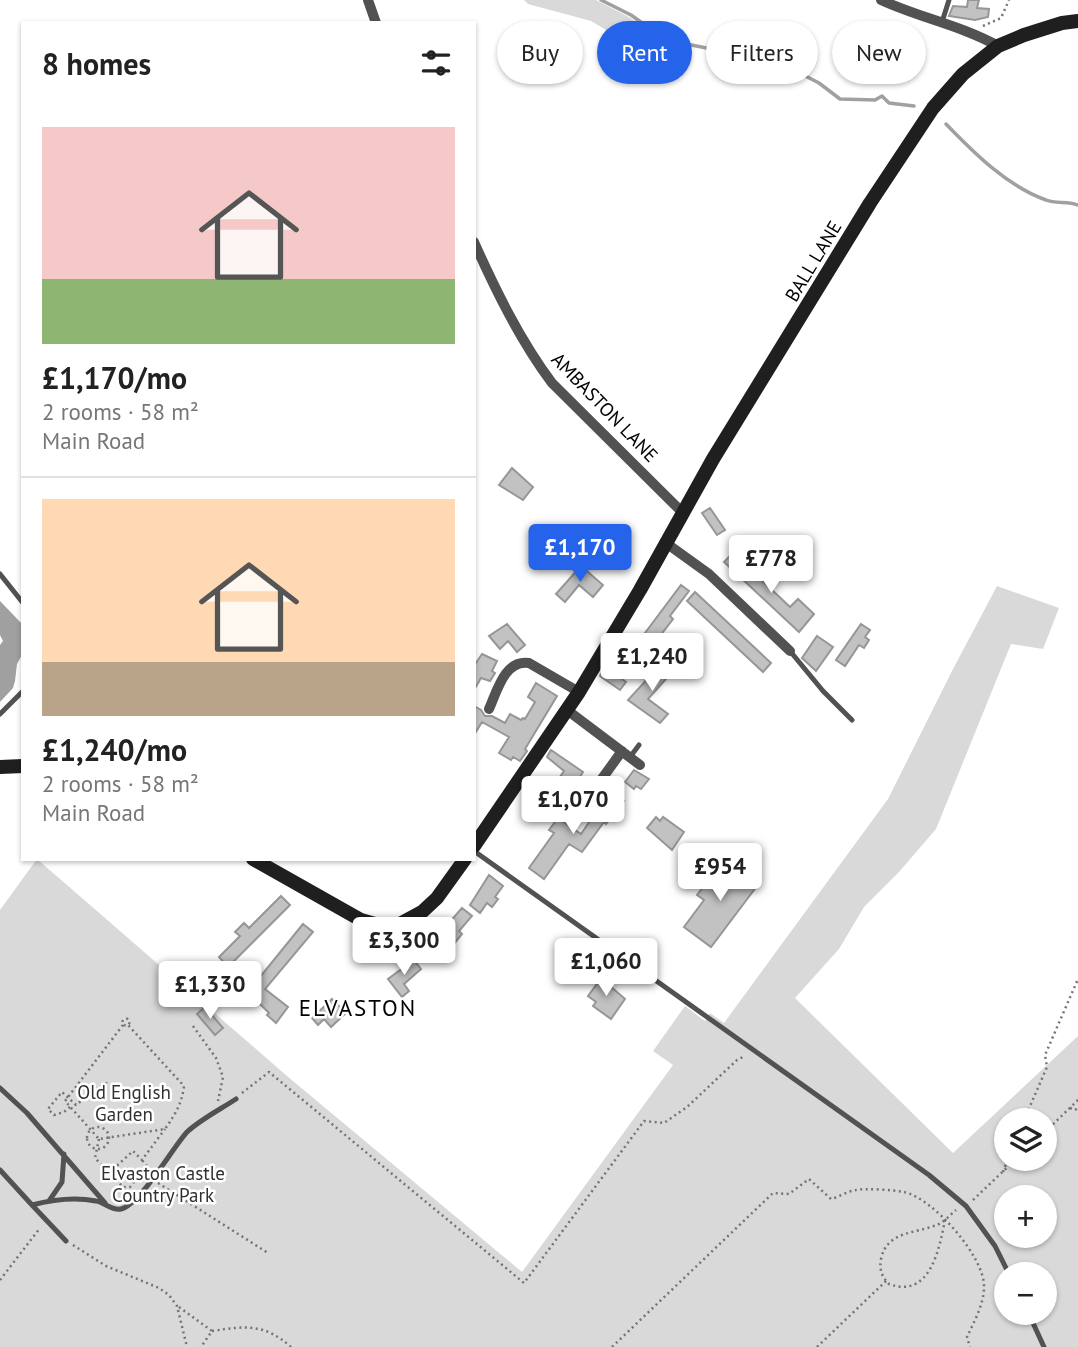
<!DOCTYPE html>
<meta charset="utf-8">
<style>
body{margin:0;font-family:"PT Sans",sans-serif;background:#f6f6f6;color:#222;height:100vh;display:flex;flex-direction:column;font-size:26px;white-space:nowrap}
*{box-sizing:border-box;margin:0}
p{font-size:23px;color:#767676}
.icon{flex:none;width:38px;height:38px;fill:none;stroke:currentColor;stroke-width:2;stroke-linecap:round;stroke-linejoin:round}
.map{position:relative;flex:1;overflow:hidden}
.details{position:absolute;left:21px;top:21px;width:455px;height:840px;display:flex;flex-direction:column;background:#fff;border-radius:0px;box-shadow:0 2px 5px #0004}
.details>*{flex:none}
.hud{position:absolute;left:497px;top:21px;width:476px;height:63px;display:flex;gap:14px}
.controls{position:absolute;left:994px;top:1108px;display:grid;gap:14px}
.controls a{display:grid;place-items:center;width:63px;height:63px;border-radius:50%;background:#fff;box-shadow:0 2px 5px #0004;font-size:35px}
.price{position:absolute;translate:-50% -60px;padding:0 16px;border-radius:7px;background:#fff;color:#222;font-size:23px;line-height:46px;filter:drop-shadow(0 2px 4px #0008)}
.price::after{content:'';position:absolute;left:50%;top:42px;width:21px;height:16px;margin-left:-10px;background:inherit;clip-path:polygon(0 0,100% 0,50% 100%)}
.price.on{background:#2563eb;color:#fff}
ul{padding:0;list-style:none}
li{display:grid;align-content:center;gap:14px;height:371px;padding:0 21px}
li+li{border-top:2px solid #e0e0e0}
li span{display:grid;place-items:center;height:217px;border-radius:0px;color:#555}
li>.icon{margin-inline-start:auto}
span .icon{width:126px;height:126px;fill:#fffc;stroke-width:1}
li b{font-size:30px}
h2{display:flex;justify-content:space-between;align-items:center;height:84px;padding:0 21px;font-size:30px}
.tag{padding:0 24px;border-radius:32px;background:#fff;box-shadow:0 2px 5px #0004;font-size:24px;line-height:63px}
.tag.on{background:#2563eb;color:#fff}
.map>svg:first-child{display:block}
.green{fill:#d9d9d9;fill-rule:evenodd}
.water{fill:#a0a0a0}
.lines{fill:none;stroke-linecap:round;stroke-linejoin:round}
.stream{stroke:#a0a0a0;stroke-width:3.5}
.building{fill:#c2c2c2;stroke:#969696;stroke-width:2}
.path{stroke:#747474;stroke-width:2.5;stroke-dasharray:2 3.5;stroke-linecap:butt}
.lane{stroke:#525252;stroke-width:5}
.street{stroke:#525252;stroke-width:10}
.secondary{stroke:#1f1f1f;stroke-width:14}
.labels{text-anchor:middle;stroke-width:5;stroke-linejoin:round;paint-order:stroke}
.street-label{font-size:19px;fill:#000;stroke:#fff}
.park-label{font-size:19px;fill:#303030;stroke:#fff}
.quarter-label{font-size:23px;letter-spacing:2px;fill:#000;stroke:#fff}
</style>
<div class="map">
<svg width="1078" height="1347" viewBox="0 0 1078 1347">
<rect width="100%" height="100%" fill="#fff"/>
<path class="green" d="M524 0H596L629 17 669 45 659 61 591 21 528 4Z
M997 586 1059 608 1043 649 1011 644 936 829 899 872 864 907 839 949 795 998 953 1153 1078 1036V1347H0V910L37 859 287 1076 522 1272 673 1065 653 1051 685 1006 705 1021 710 1013 724 1023 888 799 953 669ZM1006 1120H1045V1158H1006ZM1006 1197H1045V1236H1006ZM1006 1274H1045V1312H1006Z"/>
<path class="water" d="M0 601 23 625V653L17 664 15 681 13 688 0 702V645L3 641 0 635Z"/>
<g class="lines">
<path class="stream" d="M601 0 631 15 666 40 732 53H761L819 83 840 99 875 100 882 96 889 103 914 106
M946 124C974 153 1007 186 1046 200 1056 204 1067 201 1078 205"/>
</g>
<path class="building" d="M968 0H979L977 8 989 9 988 17 975 20 949 16 953 6 967 7Z
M512 468 533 487 523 500 499 485Z
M710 508 725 530 717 535 702 513Z
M733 553 790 607 798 599 814 614 799 632 724 562Z
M581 566 603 585 593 597 579 585 565 602 556 594Z
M681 585 689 591 670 616 673 619 656 641 645 633Z
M695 592 771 663 763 672 687 601Z
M507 624 525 645 517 652 508 641 500 649 489 636Z
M861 624 870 630 865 637 869 640 864 648 859 645 845 666 836 660Z
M817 636 833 647 816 671 802 658Z
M482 654 497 661 492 671 495 673 490 681 481 678 474 690V666Z
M664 661 674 670 648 699 668 714 660 723 628 700Z
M605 667 626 682 620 690 600 676Z
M536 683 557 696 525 749 527 751 520 761 513 757 511 760 499 753 509 737 482 722 474 735V706L481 710 485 716H492L505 723 510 714 521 720 523 718 525 719 535 702 528 697Z
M551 750 583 772 568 796 553 787 564 771 547 757Z
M634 770 649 779 641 789 636 786 634 789 625 782Z
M610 791 624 801 606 824 604 822 582 852 569 844 544 879 529 868 554 833 549 830 558 818 581 834Z
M540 793 559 801 548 816 531 805Z
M656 817 660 821 663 817 684 832 672 850 647 828Z
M723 861 757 886 711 947 684 927 704 900 697 895Z
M489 875 503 886 495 897 498 899 492 907 487 903 480 913 470 905Z
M281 896 290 905 228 967 219 957 240 936 235 932 244 923 249 928Z
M462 908 472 916 459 931 462 934 448 951 434 940Z
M303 924 313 932 265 989 288 1007 276 1023 267 1015 269 1013 261 1005 227 977 236 966 256 982Z
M414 960 421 969 404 984 409 991 402 997 388 979Z
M602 977 611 983 610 986 625 999 611 1019 593 1006 596 1002 588 996Z
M332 999 346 1013 331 1027 324 1019 318 1025 312 1018Z
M205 1007 223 1028 215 1035 197 1014Z"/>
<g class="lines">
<path class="path" d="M983 26 1001 18 1009 0
M122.5 1022a3.5 3.5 0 1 1 7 0a3.5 3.5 0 1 1-7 0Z
M123 1025 65 1101 99 1139 165 1129C175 1115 182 1103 184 1086L128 1025
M193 1026 216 1058 223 1077 218 1101
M242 1093 269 1072 524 1283 644 1121 664 1123 687 1107 737 1060 745 1056
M70 1107 64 1112 54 1115 48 1109 62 1092 76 1105 105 1083 114 1085
M1070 1108 1075 1110 1078 1108
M1024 1120 1047 1067 1045 1055 1078 979
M87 1138a11 11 0 1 1 22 0a11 11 0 1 1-22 0Z
M1045 1132 1078 1100
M99 1139 95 1158 123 1187H130L147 1166 142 1160
M1003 1172 1008 1158
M109 1173 133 1151 142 1160 165 1129
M158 1183 268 1253
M973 1200 1017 1158
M945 1220C939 1250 930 1299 889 1284 882 1277 879 1270 881 1259 887 1230 917 1234 939 1224 945 1221 950 1215 956 1210
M73 1245 106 1266 159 1288 169 1295 177 1306 187 1347
M0 1280 40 1228
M179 1307 212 1331 201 1347
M212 1331C245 1326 264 1323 291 1347
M612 1347 773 1193 789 1194 809 1179 831 1199C839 1197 848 1191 856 1190 867 1188 893 1190 904 1192 933 1198 985 1257 984 1287 984 1304 974 1322 967 1337L970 1347
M817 1347 886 1281"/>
<path class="lane" d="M942 22 949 0
M0 574 23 603
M790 651 823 691 852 720
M0 714 23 691
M630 757 639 745
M474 851 929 1175 966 1206 995 1246 1009 1274
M0 1088 27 1113 105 1203
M0 1170 32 1205C51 1200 76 1197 96 1201 104 1202 112 1211 121 1209 140 1205 173 1147 187 1132 201 1119 221 1109 236 1099
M49 1201 62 1182 64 1154
M32 1205 66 1241
M1028 1312 1044 1347"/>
<path class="street" d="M368 0 376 23
M881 0C920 18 960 25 998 46
M474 242C496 291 520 340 552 383L683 513
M666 543 709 574 790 651
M489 709C497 691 505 659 529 663L579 692
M567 710 640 765
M568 812 575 816 622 751"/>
<path class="secondary" d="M0 767 23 766
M474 846 579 692 640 590 713 459 870 203 933 108 963 74 998 46 1024 35 1062 23 1078 21
M253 859 361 920 382 926 400 924 422 912 437 898 465 859"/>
</g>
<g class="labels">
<g class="street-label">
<text transform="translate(813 261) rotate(-59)" y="7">BALL LANE</text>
<text transform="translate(605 407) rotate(46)" y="7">AMBASTON LANE</text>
</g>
<g class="park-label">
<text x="124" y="1099">Old English<tspan x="124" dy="22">Garden</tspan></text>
<text x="163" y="1180">Elvaston Castle<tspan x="163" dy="22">Country Park</tspan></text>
</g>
<g class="quarter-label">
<text x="358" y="1016">ELVASTON</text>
</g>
</g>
</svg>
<div class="controls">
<a><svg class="icon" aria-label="layers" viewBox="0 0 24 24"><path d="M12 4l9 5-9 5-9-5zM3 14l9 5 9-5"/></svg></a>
<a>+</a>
<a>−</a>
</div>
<b class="price on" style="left:580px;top:584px">£1,170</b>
<b class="price" style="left:771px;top:595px">£778</b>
<b class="price" style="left:652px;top:693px">£1,240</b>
<b class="price" style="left:573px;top:836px">£1,070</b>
<b class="price" style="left:720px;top:903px">£954</b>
<b class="price" style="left:404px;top:977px">£3,300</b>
<b class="price" style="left:606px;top:998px">£1,060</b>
<b class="price" style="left:210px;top:1021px">£1,330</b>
<div class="hud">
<a class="tag">Buy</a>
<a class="tag on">Rent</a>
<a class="tag">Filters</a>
<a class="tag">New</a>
</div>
<section class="details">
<h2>8 homes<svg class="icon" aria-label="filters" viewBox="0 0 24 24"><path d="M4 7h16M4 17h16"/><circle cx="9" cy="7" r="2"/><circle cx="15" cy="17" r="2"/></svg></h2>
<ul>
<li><span style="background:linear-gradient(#f6c9c9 70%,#8fb573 0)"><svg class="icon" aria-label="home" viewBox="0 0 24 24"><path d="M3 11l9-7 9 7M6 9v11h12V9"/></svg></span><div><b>£1,170/mo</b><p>2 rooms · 58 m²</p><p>Main Road</p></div></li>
<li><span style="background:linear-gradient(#ffd9b3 75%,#b9a48a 0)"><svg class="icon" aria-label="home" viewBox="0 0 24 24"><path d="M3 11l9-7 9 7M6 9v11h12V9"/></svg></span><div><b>£1,240/mo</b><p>2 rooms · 58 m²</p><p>Main Road</p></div></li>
</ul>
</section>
</div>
